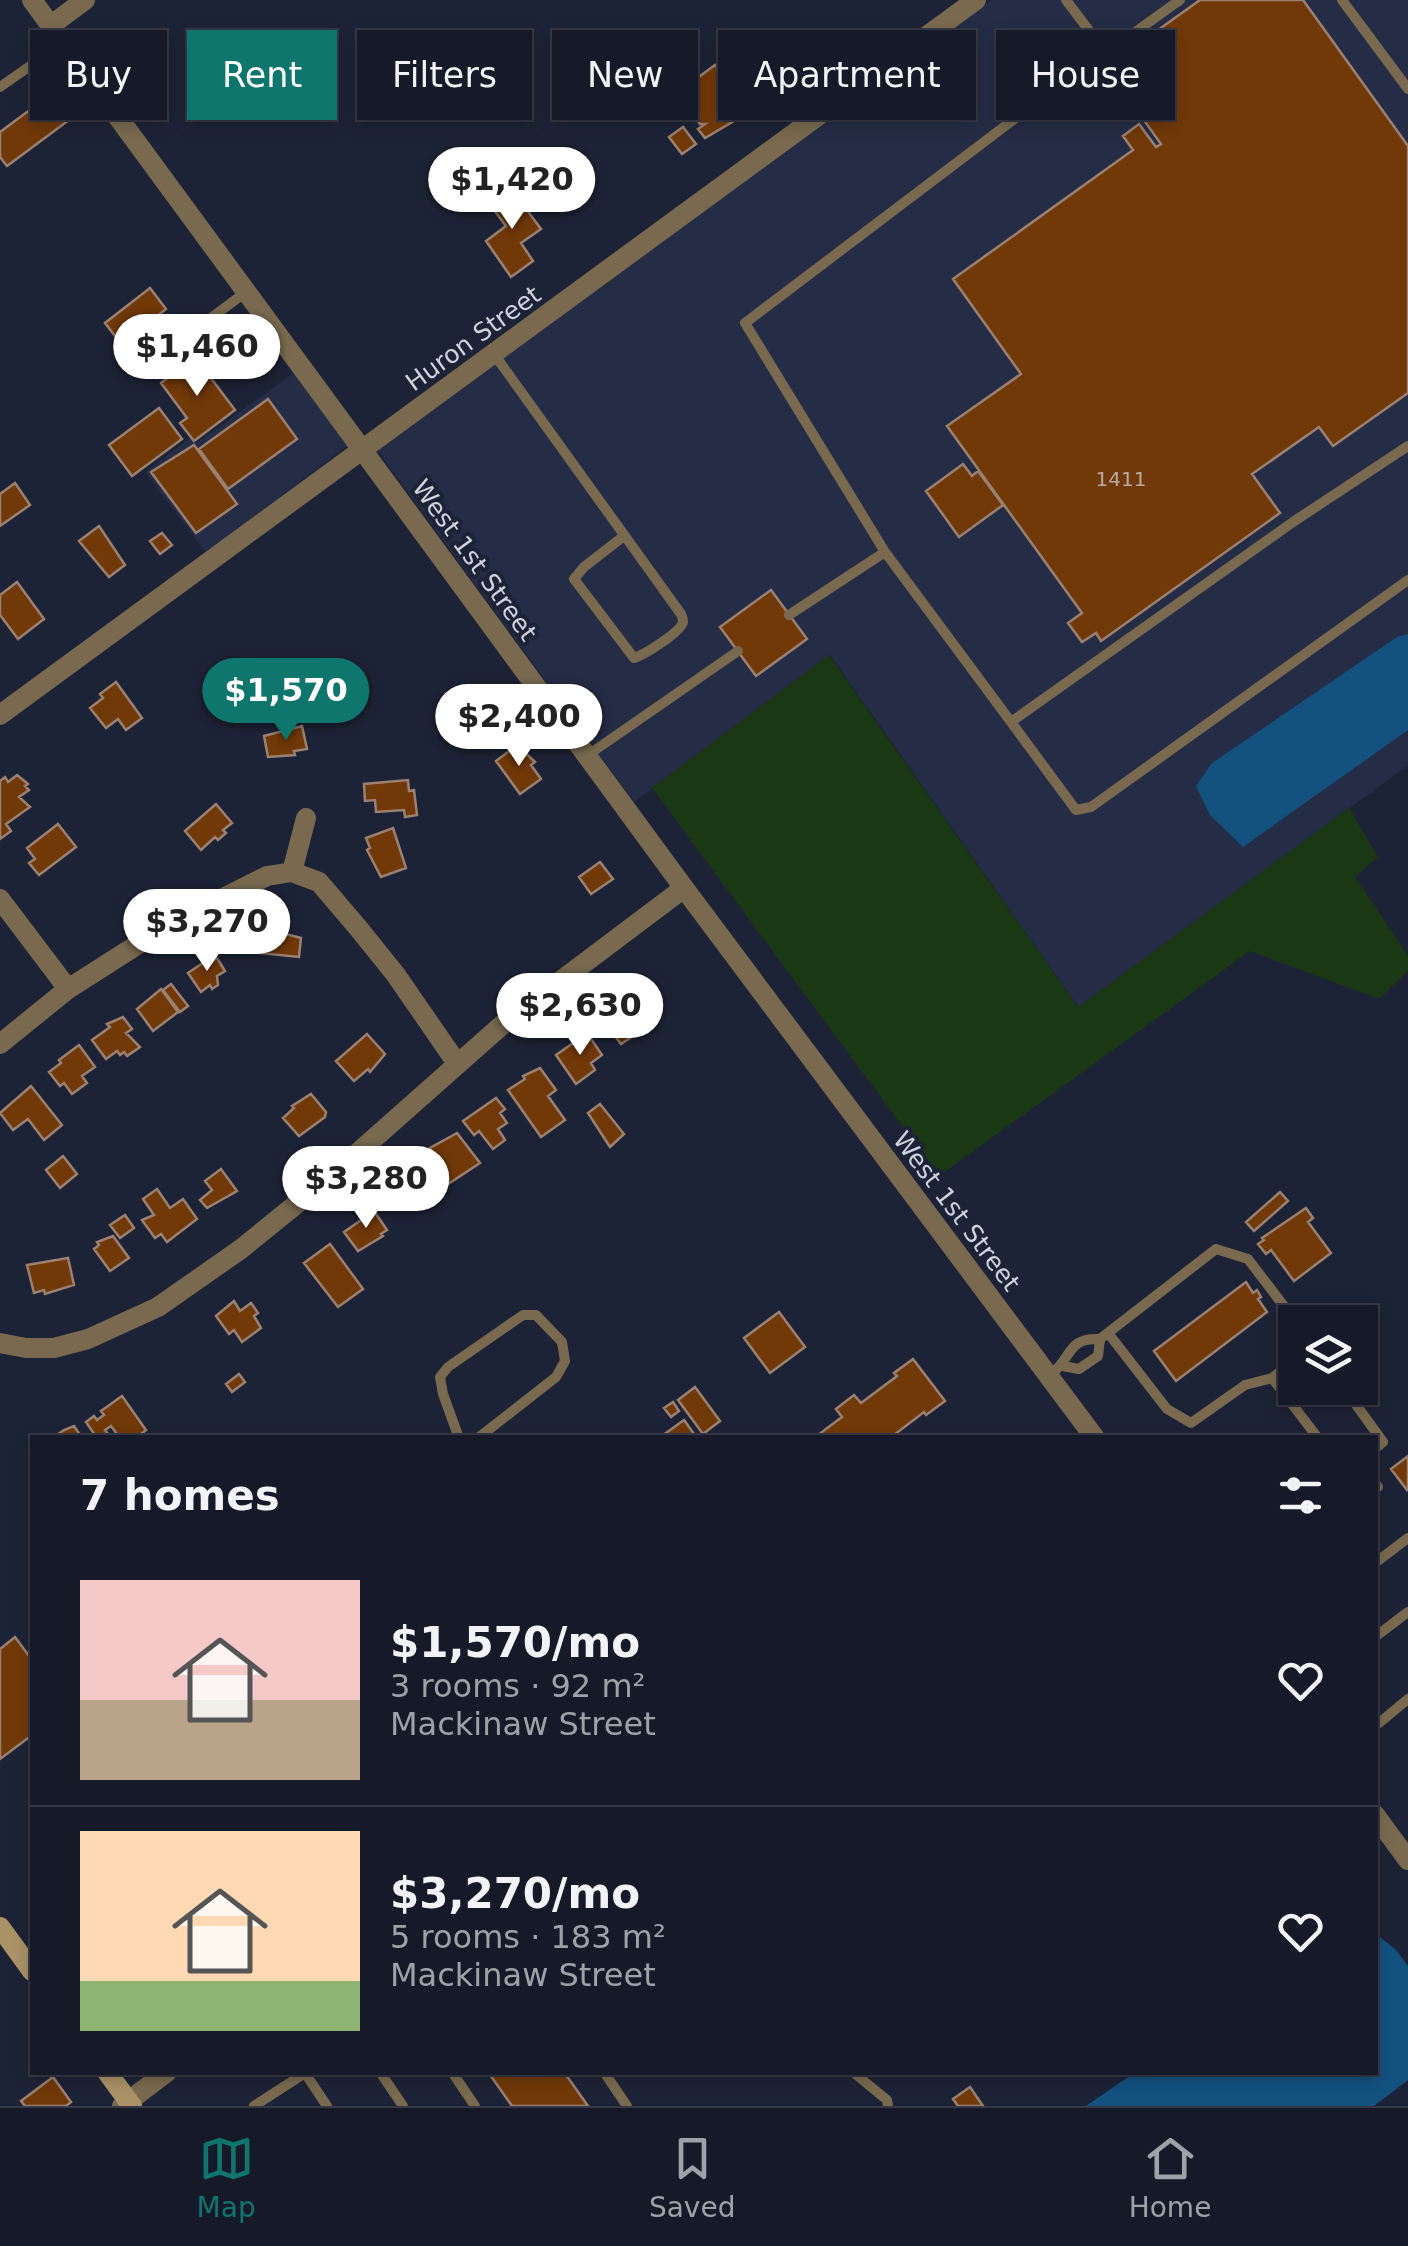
<!DOCTYPE html>
<meta charset="utf-8">
<style>
body{margin:0;font-family:"DejaVu Sans",sans-serif;background:#1f2330;color:#f1f3f6;height:100vh;display:flex;flex-direction:column;font-size:38px;white-space:nowrap}
*{box-sizing:border-box;margin:0}
p{font-size:32px;color:#9ea1a8}
.icon{flex:none;width:55px;height:55px;fill:none;stroke:currentColor;stroke-width:2;stroke-linecap:round;stroke-linejoin:round}
.map{position:relative;flex:1;overflow:hidden}
.drawer{position:absolute;left:30px;top:1435px;width:1348px;height:640px;display:flex;flex-direction:column;background:#161a28;border-radius:0px;box-shadow:0 5px 15px #0003,0 0 0 2px #353845}
.drawer>*{flex:none}
.top-card{position:absolute;left:30px;top:30px;width:1350px;height:90px;display:flex;gap:20px}
.tools{position:absolute;left:1278px;top:1305px;display:grid;gap:20px}
.tools a{display:grid;place-items:center;width:100px;height:100px;border-radius:0px;background:#161a28;box-shadow:0 5px 15px #0003,0 0 0 2px #353845;font-size:50px}
.price{position:absolute;translate:-50% -85px;padding:0 22px;border-radius:35px;background:#fff;color:#222;font-size:32px;line-height:65px;filter:drop-shadow(0 2px 5px #0008)}
.price::after{content:'';position:absolute;left:50%;top:60px;width:30px;height:22px;margin-left:-15px;background:inherit;clip-path:polygon(0 0,100% 0,50% 100%)}
.price.current{background:#0f766e;color:#fff}
ul{padding:0;list-style:none}
li{display:flex;align-items:center;gap:30px;height:250px;padding:0 50px}
li+li{border-top:2px solid #353845}
li span{display:grid;place-items:center;flex:none;width:280px;height:200px;border-radius:0px;color:#555}
li>.icon{margin-inline-start:auto}
span .icon{width:120px;height:120px;fill:#fffc;stroke-width:1}
li b{font-size:42px}
h2{display:flex;justify-content:space-between;align-items:center;height:120px;padding:0 50px;font-size:42px}
.chip{padding:0 35px;border-radius:0px;background:#161a28;box-shadow:0 5px 15px #0003,0 0 0 2px #353845;font-size:35px;line-height:90px}
.chip.current{background:#0f766e;color:#fff}
.menu{display:flex;justify-content:space-around;align-items:center;height:140px;border-top:2px solid #353845;background:#161a28;font-size:28px;color:#9ea1a8}
.menu a{display:grid;justify-items:center;gap:5px}
.menu .current{color:#0f766e}
.map>svg:first-child{display:block}
.built{fill:#252c45}
.green{fill:#193813}
.water{fill:#13517f}
.building{fill:#713808;stroke:#9a8172;stroke-width:2.5}
.lines{fill:none;stroke-linecap:round;stroke-linejoin:round}
.service{stroke:#796a4f;stroke-width:10}
.minor{stroke:#796a4f;stroke-width:20}
.secondary{stroke:#aa9166;stroke-width:20}
.labels{text-anchor:middle;stroke-width:8;stroke-linejoin:round;paint-order:stroke}
.number-label{font-size:20px;fill:#b8acaa}
.street-label{font-size:25px;fill:#cfd3e0;stroke:#1d2336}
</style>
<div class="map">
<svg width="1408" height="2106" viewBox="0 0 1408 2106">
<rect width="100%" height="100%" fill="#1d2336"/>
<path class="built" d="M992 0H1408V765L1079 1008 830 655 634 802 377 450Z
M294 373 347 446 206 553 145 472 190 438 195 444Z"/>
<path class="green" d="M829 655 1078 1007 1349 808 1378 857 1355 877 1408 955V971L1379 999 1250 951 939 1176 652 788Z"/>
<path class="water" d="M1408 634V730L1243 847 1210 815 1196 786 1212 763 1397 637Z
M1375 1933 1396 1950 1408 1966V2080L1374 2106H1086L1134 2073 1375 2072Z"/>
<path class="building" d="M1200 0H1303L1408 146V393L1333 446 1319 427 1252 474 1280 513 1101 641 1096 633 1082 642 1068 623 1082 613 947 426 1021 374 953 279 1133 150 1123 136 1139 124 1156 147 1161 144 1121 88 1166 55 1151 35Z
M715 65 749 112 705 138 698 129 705 124H700L695 117 698 114 681 90Z
M50 95 69 120 7 166 0 157V132Z
M683 127 696 144 682 154 669 137Z
M509 186 541 229 521 243 533 261 511 277 486 241 506 226 488 202Z
M150 288 166 309 121 344 105 323Z
M195 357 235 410 194 441 180 423 187 418 161 383Z
M268 399 297 439 228 489 199 449Z
M159 408 182 439 132 476 109 445Z
M194 445 237 504 196 533 151 472Z
M963 464 972 476 978 471 1003 505 959 537 926 491Z
M15 483 30 505 0 526V494Z
M99 526 125 565 109 577 79 541Z
M162 533 172 545 160 554 150 541Z
M17 582 44 619 18 639 0 615V595Z
M771 590 807 639 756 676 720 627Z
M116 682 142 718 126 730 118 719 106 728 90 708 103 698 100 694Z
M291 693 297 701 284 712 277 704Z
M489 698 504 719 499 722 507 733 497 740 482 719 478 722 470 712Z
M302 726 307 749 294 751 295 755 268 757 264 736Z
M517 745 535 762 531 765 541 779 520 794 496 761Z
M17 775 28 784 25 786 29 790 19 797 30 807 6 824 11 831 0 839V781L5 777 8 782Z
M408 780 409 791 414 790 417 815 405 817 404 810 376 812 375 800 365 801 364 784Z
M216 804 232 823 223 830 226 833 218 840 215 837 201 850 185 831Z
M58 824 76 847 39 875 29 863 35 859 27 848Z
M393 828 406 868 381 877 367 850 370 848 366 838Z
M600 862 613 879 591 894 579 877Z
M278 932 301 938 299 957 259 953 261 933Z
M217 958 225 971 217 976 218 985 212 989 210 985 201 992 188 973 207 960 209 963Z
M171 984 188 1006 180 1012 163 990Z
M161 989 178 1012 153 1031 137 1009Z
M620 999 637 1021 624 1031 630 1038 621 1044 597 1012Z
M123 1017 132 1029 126 1033 140 1047 127 1056 124 1052 120 1055 117 1051 106 1059 92 1040 110 1027 107 1024Z
M587 1033 602 1055 591 1063 595 1070 576 1084 556 1055Z
M367 1034 385 1054 370 1072 368 1069 354 1081 336 1061Z
M79 1045 95 1067 82 1076 87 1083 72 1094 64 1083 60 1086 49 1072 61 1063 59 1060Z
M540 1068 556 1090 548 1096 565 1120 541 1137 508 1090 525 1079 523 1076Z
M31 1086 62 1125 44 1140 28 1119 13 1130 0 1113Z
M311 1094 326 1112 325 1117 299 1136 283 1118 294 1108 292 1106Z
M496 1098 505 1109 500 1113 507 1123 498 1129 505 1140 493 1149 479 1131 474 1135 463 1121Z
M600 1104 624 1134 610 1147 588 1113Z
M457 1133 480 1163 445 1186 424 1157 432 1151 430 1148Z
M63 1156 77 1174 60 1188 46 1170Z
M221 1169 237 1191 207 1208 200 1200 212 1190 205 1181Z
M157 1189 170 1208 183 1199 197 1219 167 1242 161 1234 155 1238 142 1220 154 1215 143 1199Z
M1280 1192 1288 1201 1254 1231 1246 1222Z
M1306 1208 1313 1218 1308 1222 1331 1253 1294 1281 1271 1250 1266 1254 1258 1244 1264 1240 1262 1238Z
M374 1211 387 1230 381 1234 383 1236 358 1251 344 1232Z
M125 1215 134 1228 120 1238 110 1225Z
M113 1236 129 1258 110 1271 94 1249 99 1245 97 1242Z
M330 1244 363 1289 338 1307 304 1263Z
M68 1258 74 1285 45 1294 44 1290 34 1293 27 1265Z
M1246 1282 1253 1293 1257 1290 1261 1297 1258 1299 1267 1312 1176 1381 1154 1351Z
M234 1301 240 1311 251 1303 258 1313 254 1316 261 1328 242 1342 234 1330 229 1334 216 1316Z
M779 1312 805 1347 770 1373 744 1338Z
M913 1359 945 1401 926 1415 924 1412 890 1438H814L842 1417 836 1409 854 1395 861 1403 897 1376 894 1373Z
M239 1374 245 1382 232 1392 226 1384Z
M695 1387 720 1421 703 1434 678 1400Z
M122 1396 146 1430 136 1438H120L111 1426 105 1430 108 1434 97 1438 86 1422 94 1416 97 1420 104 1415 101 1411Z
M673 1402 679 1411 671 1417 664 1408Z
M684 1420 697 1438H659Z
M74 1426 82 1438H52L64 1430Z
M1408 1456V1489L1407 1490 1391 1469Z
M15 1637 32 1660V1735L0 1759V1649Z
M488 2072H564L588 2106H512Z
M53 2077 71 2102 66 2106H25L21 2101Z
M970 2087 983 2106H958L953 2099Z"/>
<g class="lines">
<path class="service" d="M1066 0 1106 53 1180 0
M1342 0 1408 89
M0 87 63 43
M192 332 246 292
M494 354 681 614C682 616 683 619 683 622 681 632 644 655 634 658L574 579 584 567 624 536
M885 552 745 323 1087 64
M789 615 885 552 1011 722 1293 522 1408 446
M1011 722 1076 810 1091 807 1408 580
M588 755 738 651
M1108 1333 1167 1409 1191 1423 1245 1385 1272 1378 1318 1438
M1063 1366 1079 1369 1098 1356 1100 1339
M1049 1376C1072 1360 1066 1337 1100 1339L1216 1249 1248 1259 1296 1322
M1272 1378 1295 1360
M1344 1388 1383 1442 1375 1449
M459 1438 443 1394 440 1377 448 1367 523 1315H536L562 1342 565 1361 556 1377 478 1438
M1375 1483 1378 1487 1375 1489
M1375 1563 1408 1538
M1375 1637 1408 1612
M1375 1718 1379 1723 1408 1699
M380 2072 403 2106
M452 2072 475 2106
M604 2072 627 2106
M853 2072 887 2100 888 2106
M254 2106 305 2073 327 2106"/>
<path class="minor" d="M32 0 684 888 1095 1438
M50 26 85 0
M0 715 976 0
M292 872 306 818
M0 899 68 989
M0 1044 68 989 162 929 267 876 292 872 319 882 359 929 396 975 456 1062
M0 1343 26 1348H54L88 1339 158 1307 241 1249 336 1172 502 1025 684 888
M1375 1815 1408 1860
M122 2106 167 2072"/>
<path class="secondary" d="M0 1927 32 1971
M107 2072 132 2106"/>
</g>
<g class="labels">
<g class="number-label">
<text x="1121" y="486">1411</text>
</g>
<g class="street-label">
<text transform="translate(473 338) rotate(-36)" y="9">Huron Street</text>
<text transform="translate(475 560) rotate(54)" y="9">West 1st Street</text>
<text transform="translate(957 1211) rotate(53)" y="9">West 1st Street</text>
</g>
</g>
</svg>
<div class="tools">
<a><svg class="icon" aria-label="layers" viewBox="0 0 24 24"><path d="M12 4l9 5-9 5-9-5zM3 14l9 5 9-5"/></svg></a>
</div>
<b class="price" style="left:512px;top:232px">$1,420</b>
<b class="price" style="left:197px;top:399px">$1,460</b>
<b class="price current" style="left:286px;top:743px">$1,570</b>
<b class="price" style="left:519px;top:769px">$2,400</b>
<b class="price" style="left:207px;top:974px">$3,270</b>
<b class="price" style="left:580px;top:1058px">$2,630</b>
<b class="price" style="left:366px;top:1231px">$3,280</b>
<div class="top-card">
<a class="chip">Buy</a>
<a class="chip current">Rent</a>
<a class="chip">Filters</a>
<a class="chip">New</a>
<a class="chip">Apartment</a>
<a class="chip">House</a>
</div>
<section class="drawer">
<h2>7 homes<svg class="icon" aria-label="filters" viewBox="0 0 24 24"><path d="M4 7h16M4 17h16"/><circle cx="9" cy="7" r="2"/><circle cx="15" cy="17" r="2"/></svg></h2>
<ul>
<li><span style="background:linear-gradient(#f6c9c9 60%,#b9a48a 0)"><svg class="icon" aria-label="home" viewBox="0 0 24 24"><path d="M3 11l9-7 9 7M6 9v11h12V9"/></svg></span><div><b>$1,570/mo</b><p>3 rooms · 92 m²</p><p>Mackinaw Street</p></div><svg class="icon" aria-label="heart" viewBox="0 0 24 24"><path d="M12 20l-8-8c-3-5 5-10 8-4 3-6 11-1 8 4z"/></svg></li>
<li><span style="background:linear-gradient(#ffd9b3 75%,#8fb573 0)"><svg class="icon" aria-label="home" viewBox="0 0 24 24"><path d="M3 11l9-7 9 7M6 9v11h12V9"/></svg></span><div><b>$3,270/mo</b><p>5 rooms · 183 m²</p><p>Mackinaw Street</p></div><svg class="icon" aria-label="heart" viewBox="0 0 24 24"><path d="M12 20l-8-8c-3-5 5-10 8-4 3-6 11-1 8 4z"/></svg></li>
</ul>
</section>
</div>
<nav class="menu">
<a class="current"><svg class="icon" aria-label="map" viewBox="0 0 24 24"><path d="M3 6l6-2 6 2 6-2v14l-6 2-6-2-6 2zM9 4v14M15 6v14"/></svg>Map</a>
<a><svg class="icon" aria-label="saved" viewBox="0 0 24 24"><path d="M7 4h10v16l-5-4-5 4z"/></svg>Saved</a>
<a><svg class="icon" aria-label="home" viewBox="0 0 24 24"><path d="M3 11l9-7 9 7M6 9v11h12V9"/></svg>Home</a>
</nav>
